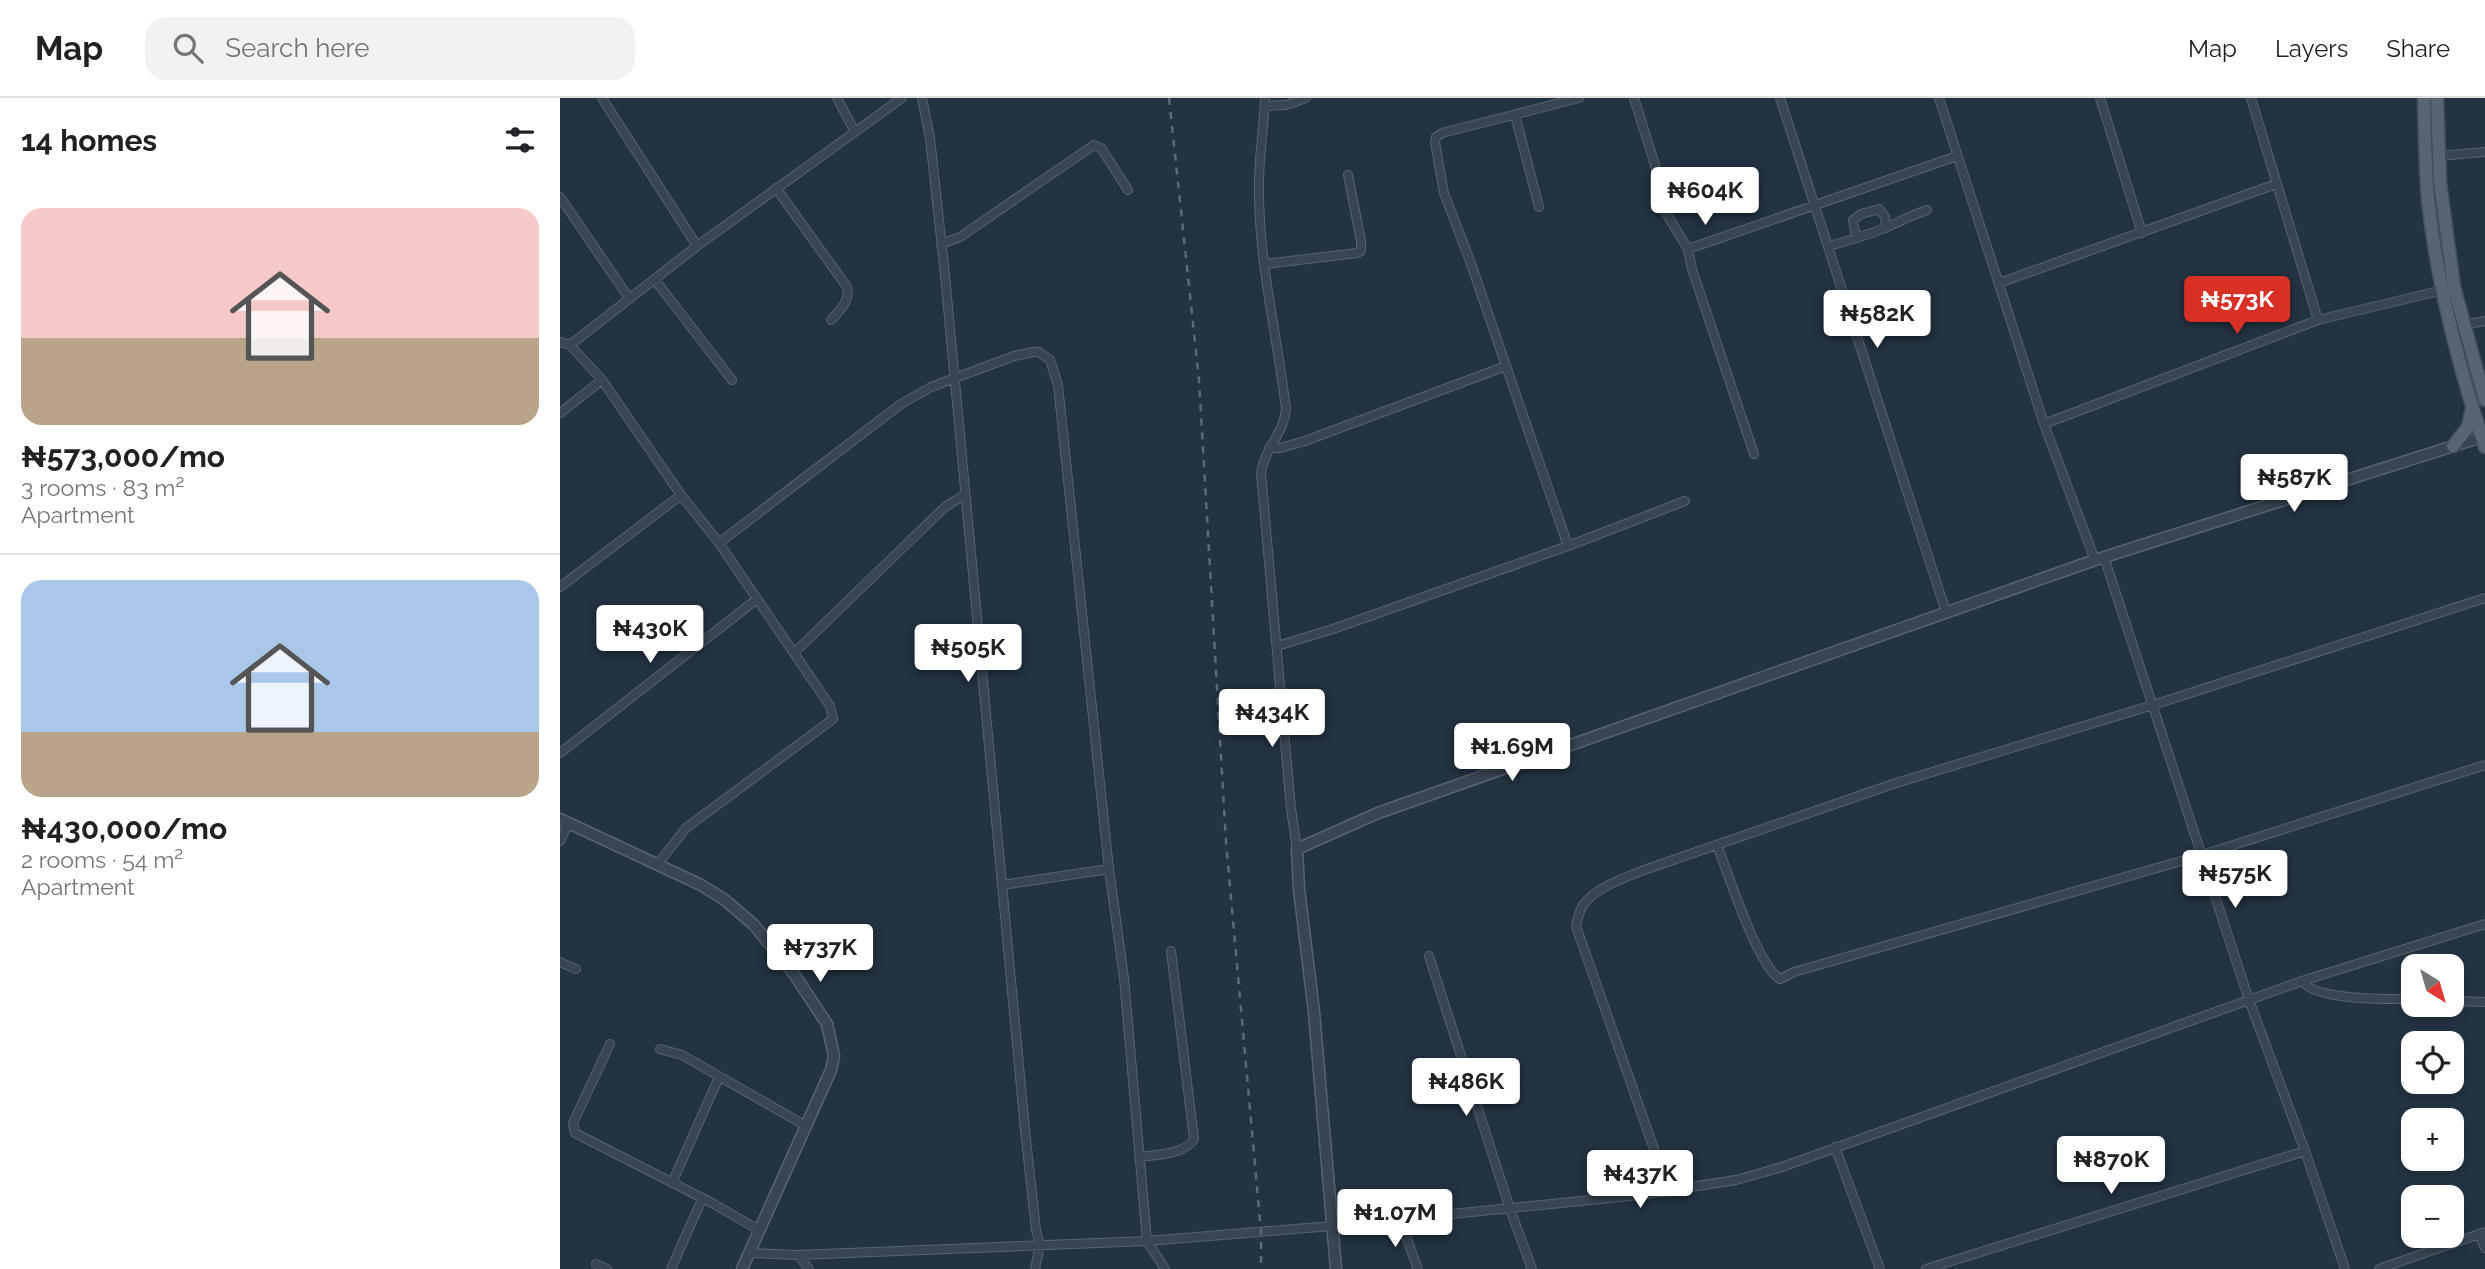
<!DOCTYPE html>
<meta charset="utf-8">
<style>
body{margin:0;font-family:Raleway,sans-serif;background:#f2f2f2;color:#202124;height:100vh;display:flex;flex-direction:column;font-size:26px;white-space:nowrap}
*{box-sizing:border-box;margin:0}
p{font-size:23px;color:#757577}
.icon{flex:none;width:38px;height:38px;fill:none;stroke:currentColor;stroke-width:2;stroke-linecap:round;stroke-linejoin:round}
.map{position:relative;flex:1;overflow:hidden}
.sheet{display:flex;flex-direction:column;background:#fff;width:560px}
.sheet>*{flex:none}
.needle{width:46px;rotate:143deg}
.buttons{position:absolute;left:1841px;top:856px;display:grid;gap:14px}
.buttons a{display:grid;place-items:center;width:63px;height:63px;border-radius:14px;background:#fff;box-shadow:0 4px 10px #0003;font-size:35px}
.price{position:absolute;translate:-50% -60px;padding:0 16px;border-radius:7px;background:#fff;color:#222;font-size:23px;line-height:46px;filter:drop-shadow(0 2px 4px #0008)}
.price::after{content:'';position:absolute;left:50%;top:42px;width:21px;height:16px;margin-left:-10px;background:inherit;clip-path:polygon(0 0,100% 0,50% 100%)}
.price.on{background:#d93025;color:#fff}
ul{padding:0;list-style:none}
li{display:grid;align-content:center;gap:14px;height:371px;padding:0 21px}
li+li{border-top:2px solid #e0e0e0}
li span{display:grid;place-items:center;height:217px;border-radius:21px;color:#555}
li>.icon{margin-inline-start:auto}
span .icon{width:126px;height:126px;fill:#fffc;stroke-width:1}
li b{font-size:30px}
h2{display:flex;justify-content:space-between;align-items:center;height:84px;padding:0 21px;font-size:30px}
header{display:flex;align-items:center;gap:42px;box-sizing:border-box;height:98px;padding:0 35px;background:#fff;border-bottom:2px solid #e0e0e0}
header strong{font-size:33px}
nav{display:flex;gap:38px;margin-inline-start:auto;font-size:24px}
.search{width:490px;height:63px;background:#f2f2f2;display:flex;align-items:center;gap:18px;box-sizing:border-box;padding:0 24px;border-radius:21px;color:#757577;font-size:26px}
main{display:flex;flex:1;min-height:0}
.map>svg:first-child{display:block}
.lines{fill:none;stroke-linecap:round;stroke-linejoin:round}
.minor-casing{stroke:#57636f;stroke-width:10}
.tertiary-casing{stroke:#57636f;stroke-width:13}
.primary-casing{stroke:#434e5b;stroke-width:15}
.minor{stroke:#394552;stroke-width:8}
.tertiary{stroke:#394552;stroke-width:10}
.primary{stroke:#576472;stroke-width:12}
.rail{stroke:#5b6979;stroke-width:2.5;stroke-dasharray:7 7;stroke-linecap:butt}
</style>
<header>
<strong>Map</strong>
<div class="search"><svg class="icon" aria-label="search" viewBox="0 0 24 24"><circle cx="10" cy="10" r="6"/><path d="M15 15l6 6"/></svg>Search here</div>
<nav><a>Map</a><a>Layers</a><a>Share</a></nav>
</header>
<main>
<section class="sheet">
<h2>14 homes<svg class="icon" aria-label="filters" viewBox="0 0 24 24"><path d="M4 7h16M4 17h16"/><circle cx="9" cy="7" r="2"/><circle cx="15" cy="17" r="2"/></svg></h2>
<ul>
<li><span style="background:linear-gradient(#f6c9c9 60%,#b9a48a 0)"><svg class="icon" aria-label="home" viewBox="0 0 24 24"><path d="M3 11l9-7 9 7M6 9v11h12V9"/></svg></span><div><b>₦573,000/mo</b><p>3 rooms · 83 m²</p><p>Apartment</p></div></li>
<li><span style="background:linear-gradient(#a9c7e8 70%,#b9a48a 0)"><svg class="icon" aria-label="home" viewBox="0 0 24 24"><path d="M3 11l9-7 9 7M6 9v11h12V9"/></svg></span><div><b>₦430,000/mo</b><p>2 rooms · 54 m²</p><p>Apartment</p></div></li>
</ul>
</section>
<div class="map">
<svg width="1925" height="1171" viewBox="0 0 1925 1171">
<rect width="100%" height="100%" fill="#243343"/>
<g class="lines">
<defs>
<path id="minor" d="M42 0 137 148
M277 0 295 34
M362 0 370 40 385 177 465 1032 476 1132 480 1147 475 1171
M705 0C704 29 699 57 699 86 698 162 717 236 726 311 724 336 704 351 701 375L731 711 737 751
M1074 0 1095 67 1104 112 1128 151
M1220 0 1386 514
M1379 0 1484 326 1535 462
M1540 0 1582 135
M1691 0 1758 222
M705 8 726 7 746 0
M955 17 979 109
M1879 58 1925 54
M216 90 287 189C290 204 280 212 271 222
M0 99 69 200
M1296 140 1293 122 1301 116 1319 111 1325 119 1326 130
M381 146 400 139 534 47 541 50 568 92
M1269 148C1287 143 1305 138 1322 131 1338 125 1351 117 1367 112
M705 166 797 155 801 153V143L788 77
M95 182 172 282
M1439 185 1716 86
M1904 227 1925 223
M0 244 10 247 42 282 121 397 159 445 270 608 273 621 126 730 97 767
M10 247 137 148 342 0
M0 315 42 282
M1484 326 1758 222 1883 192
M709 350H720L745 343 946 268
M1194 356 1132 171 1128 151 1397 58
M159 445 341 306 371 289 454 258 473 254H479L490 262 498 287 549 771 564 880 587 1143 605 1171
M1008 448 910 163 884 95 875 44 876 39 882 35 1019 0
M1544 459 1689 902 1745 1053 1785 1171
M0 489 121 397
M717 548 773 531 1008 448 1125 403
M234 555 385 409 404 397
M0 655 197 501
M0 743 9 724
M1157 747C1168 775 1197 867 1220 881L1234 874 1642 757 1925 667
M442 787 549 771
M869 858 950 1111 972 1171
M0 864 16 871
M1742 883C1756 903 1829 901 1853 901
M1892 903 1925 904
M50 946 13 1025 15 1035 152 1105 199 1132
M100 951 122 957 246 1028
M1275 1049 1320 1171
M579 1059C595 1057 626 1056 634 1041L611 853
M112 1085 159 979
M1109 1094 1016 828C1018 821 1019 812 1024 806 1035 790 1066 779 1084 772L1336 685 1593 607 1925 500
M840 1122 858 1171
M1919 1136 1925 1150
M189 1155 238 1157 587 1143 772 1128 1080 1097 1176 1082 1222 1069 1742 883 1925 826
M238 1157 249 1171
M36 1166 47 1171
M111 1171 142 1101
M1366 1171 1745 1053
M1819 1171 1925 1134"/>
<path id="tertiary" d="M0 721 141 787 165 802 194 827 234 876 267 926 274 958 271 972 182 1171
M776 1171 754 914 739 791 737 751 818 715 1535 462 1925 338"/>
<path id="primary" d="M1864 0C1865 34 1865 69 1868 102 1877 186 1899 270 1925 349
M1877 0 1880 84 1894 189 1925 302
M1893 348 1908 329 1912 310"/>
</defs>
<use href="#minor" class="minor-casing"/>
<use href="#tertiary" class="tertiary-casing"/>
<use href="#primary" class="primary-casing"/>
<use href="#minor" class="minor"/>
<use href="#tertiary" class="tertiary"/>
<use href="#primary" class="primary"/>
<path class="rail" d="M609 0 639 282 666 744 701 1134V1171"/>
</g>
</svg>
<div class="buttons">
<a><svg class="needle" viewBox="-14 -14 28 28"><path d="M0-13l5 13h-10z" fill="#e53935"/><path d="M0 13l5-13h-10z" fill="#757577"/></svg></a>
<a><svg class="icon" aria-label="locate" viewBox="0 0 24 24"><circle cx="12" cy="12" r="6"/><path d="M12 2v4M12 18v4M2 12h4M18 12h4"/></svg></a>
<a>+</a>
<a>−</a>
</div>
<b class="price" style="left:1145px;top:129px">₦604K</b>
<b class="price on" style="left:1677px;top:238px">₦573K</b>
<b class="price" style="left:1317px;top:252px">₦582K</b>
<b class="price" style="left:1734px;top:416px">₦587K</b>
<b class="price" style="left:90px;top:567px">₦430K</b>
<b class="price" style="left:408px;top:586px">₦505K</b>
<b class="price" style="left:712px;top:651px">₦434K</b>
<b class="price" style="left:952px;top:685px">₦1.69M</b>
<b class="price" style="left:1675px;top:812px">₦575K</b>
<b class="price" style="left:260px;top:886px">₦737K</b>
<b class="price" style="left:906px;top:1020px">₦486K</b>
<b class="price" style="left:1551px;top:1098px">₦870K</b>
<b class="price" style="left:1080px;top:1112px">₦437K</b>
<b class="price" style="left:835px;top:1151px">₦1.07M</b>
</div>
</main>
